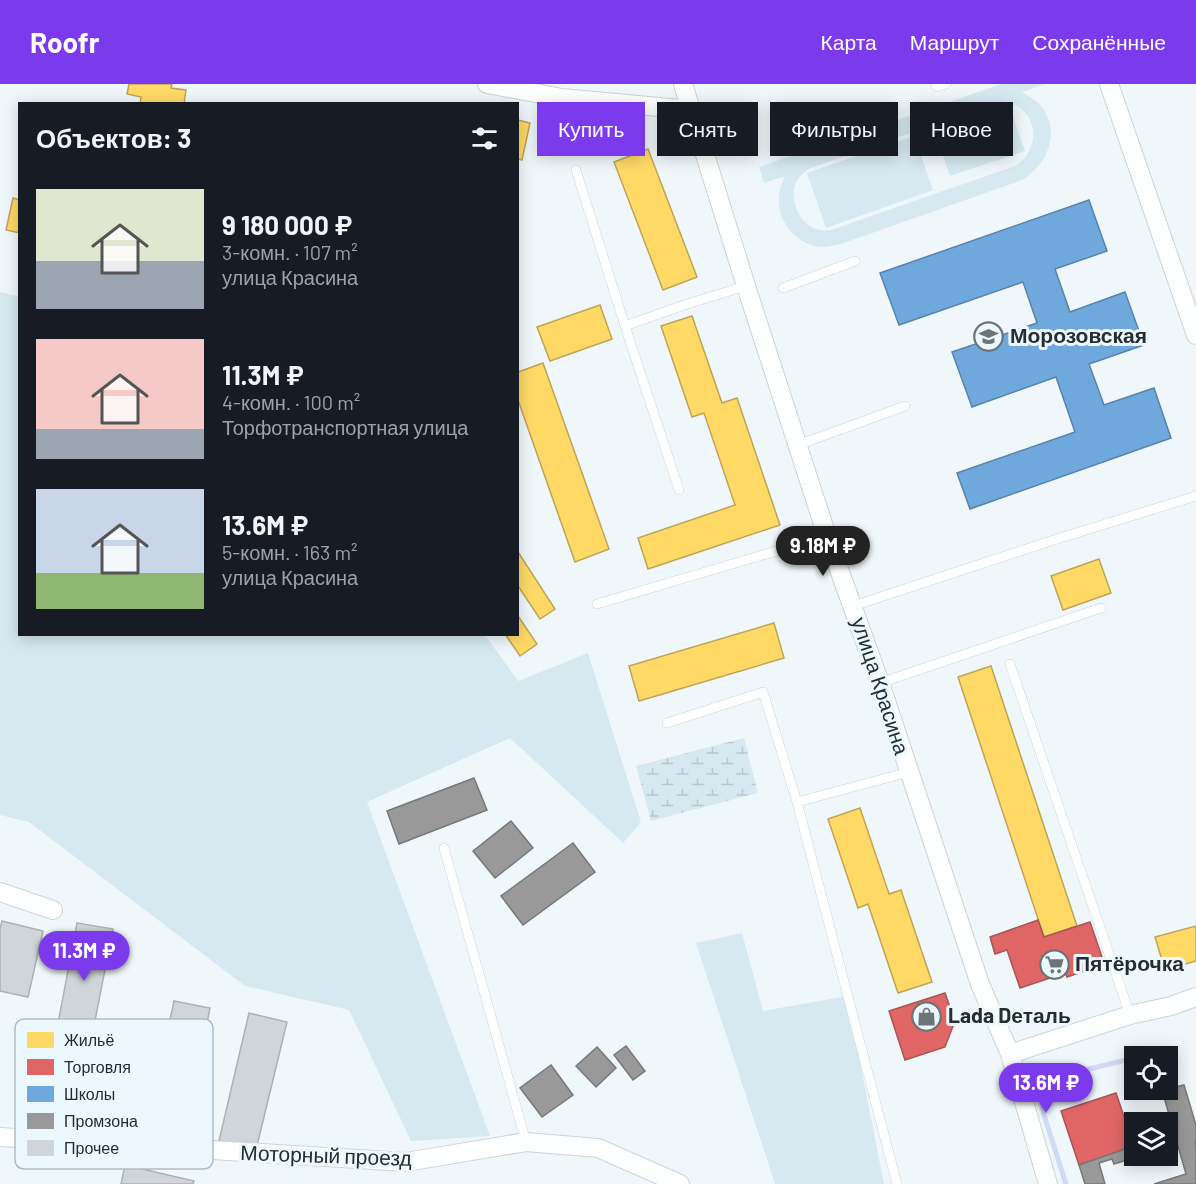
<!DOCTYPE html>
<html lang="ru">
<meta charset="utf-8">
<style>
body{margin:0;font-family:Barlow,sans-serif;background:#20242c;color:#f1f3f6;height:100vh;display:flex;flex-direction:column;font-size:22px;white-space:nowrap}
*{box-sizing:border-box;margin:0}
p{font-size:20px;color:#9ea1a6}
.icon{flex:none;width:33px;height:33px;fill:none;stroke:currentColor;stroke-width:2;stroke-linecap:round;stroke-linejoin:round}
.map{position:relative;flex:1;overflow:hidden}
.sheet{position:absolute;left:18px;top:18px;width:501px;height:534px;display:flex;flex-direction:column;background:#171b24;border-radius:0px;box-shadow:0 3px 15px #0003}
.sheet>*{flex:none}
.hud{position:absolute;left:537px;top:18px;width:568px;height:54px;display:flex;gap:12px}
.controls{position:absolute;left:1124px;top:962px;display:grid;gap:12px}
.controls a{display:grid;place-items:center;width:54px;height:54px;border-radius:0px;background:#171b24;box-shadow:0 3px 15px #0003;font-size:30px}
.price{position:absolute;translate:-50% -51px;padding:0 14px;border-radius:21px;background:#7c3aed;color:#fff;font-size:20px;line-height:39px;filter:drop-shadow(0 2px 3px #0008)}
.price::after{content:'';position:absolute;left:50%;top:36px;width:18px;height:14px;margin-left:-9px;background:inherit;clip-path:polygon(0 0,100% 0,50% 100%)}
.price.selected{background:#222;color:#fff}
ul{padding:0;list-style:none}
li{display:flex;align-items:center;gap:18px;height:150px;padding:0 18px}
li span{display:grid;place-items:center;flex:none;width:168px;height:120px;border-radius:0px;color:#555}
li>.icon{margin-inline-start:auto}
span .icon{width:72px;height:72px;fill:#fffc;stroke-width:1}
li b{font-size:26px}
h2{display:flex;justify-content:space-between;align-items:center;height:72px;padding:0 18px;font-size:26px}
.tag{padding:0 21px;border-radius:0px;background:#171b24;box-shadow:0 3px 15px #0003;font-size:21px;line-height:54px}
.tag.selected{background:#7c3aed;color:#fff}
header{display:flex;align-items:center;gap:36px;box-sizing:border-box;height:84px;padding:0 30px;background:#7c3aed;color:#fff}
header strong{font-size:28px}
nav{display:flex;gap:33px;margin-inline-start:auto;font-size:21px}
.map>svg:first-child{display:block}
.grass{fill:#d6e9f1;fill-rule:evenodd}
.wetland{fill:url(#wetland-marsh)}
.homes{fill:#ffd966;stroke:#bea556;stroke-width:1.5}
.shops{fill:#e06666;stroke:#a85556;stroke-width:1.5}
.schools{fill:#6fa8dc;stroke:#5983a8;stroke-width:1.5}
.industry{fill:#999;stroke:#767979;stroke-width:1.5}
.lines{fill:none;stroke-linecap:round;stroke-linejoin:round}
.stream{stroke:#d0daf5;stroke-width:5}
.building{fill:#d0d5d9;stroke:#abb1b4;stroke-width:1.5}
.lane-casing{stroke:#cdd3d6;stroke-width:10}
.street-casing{stroke:#cdd3d6;stroke-width:20}
.lane{stroke:#fdfefe;stroke-width:9}
.street{stroke:#fdfefe;stroke-width:18}
.labels{text-anchor:middle;stroke-width:6;stroke-linejoin:round;paint-order:stroke}
.poi-label{font-size:21px;font-weight:bold;fill:#262d2f;stroke:#ebf9ff;text-anchor:start}
.street-label{font-size:21px;fill:#262d2f;stroke:#ebf9ff}
.key{fill:#ebf9ff;stroke:#b0bcc1;stroke-width:1.5}
.key-label{font-size:16px;fill:#262d2f}
</style>
<header>
<strong>Roofr</strong>
<nav><a>Карта</a><a>Маршрут</a><a>Сохранённые</a></nav>
</header>
<div class="map">
<svg width="1196" height="1100" viewBox="0 0 1196 1100">
<defs>
<pattern id="wetland-marsh" width="20" height="14" patternUnits="userSpaceOnUse" patternTransform="scale(1.5)"><rect width="20" height="14" fill="#d6e9f1"/><path d="M1 5h8M5 5V1M11 12h8M15 12V8" fill="none" stroke="#b8c8cf"/></pattern>
</defs>
<rect width="100%" height="100%" fill="#f0f7fa"/>
<path class="grass" d="M1002 0H1045L1022 8C1028 12 1036 16 1041 22 1062 48 1047 81 1022 96L841 160C835 161 828 163 822 163 796 162 775 135 779 110 780 103 783 97 785 92L764 99 759 83ZM998 18C1034 16 1047 62 1015 82L831 146C826 146 821 147 816 145 800 140 790 117 795 101 798 93 804 88 811 84Z
M1011 27 1025 67 950 92 936 52Z
M914 52 933 106 826 144 807 89Z
M0 208 19 212 20 550 485 551 518 597 588 569 641 738 623 759 510 654 367 718 490 1052 411 1057 349 926 245 902 29 738 0 731Z
M742 849 763 927 847 912 884 1100H775L696 859Z"/>
<path class="wetland" d="M744 654 758 709 651 737 636 682Z"/>
<path class="homes" d="M129 0H172L171 4 186 6 184 20H140L141 13 127 10Z
M518 36 530 39 522 76 518 75Z
M648 65 697 193 663 206 614 78Z
M13 114 20 116V149L6 146Z
M600 221 612 255 550 277 537 243Z
M692 232 722 319 737 314 780 441 648 485 638 454 735 421 704 329 692 333 661 242Z
M543 279 609 465 575 478 518 316V288Z
M518 468 555 525 540 535 518 502Z
M1099 475 1111 509 1063 526 1051 492Z
M518 532 537 560 520 572 505 550H518Z
M774 539 784 574 639 617 629 582Z
M991 582 1077 842 1044 853 958 593Z
M860 724 889 810 901 806 932 898 898 909 868 820 858 824 828 735Z
M1196 842V877L1165 886 1155 853Z"/>
<path class="shops" d="M1038 836 1044 853 1090 838 1103 876 1098 877 1099 882 1067 893 1065 889 1020 904 1007 866 995 870 990 853Z
M945 909 955 937 945 963 905 976 889 927Z
M1116 1009 1134 1062 1079 1081 1061 1027Z"/>
<path class="schools" d="M1089 116 1107 167 1055 185 1070 228 1125 208 1144 261 1089 280 1104 321 1154 304 1171 354 970 425 957 389 1075 348 1056 293 972 323 952 268 1037 239 1023 198 899 241 880 189Z"/>
<path class="industry" d="M474 694 487 726 399 760 387 727Z
M511 737 533 764 495 794 473 767Z
M573 759 595 788 523 841 501 812Z
M626 962 645 987 633 996 614 971Z
M597 963 616 984 596 1003 576 982Z
M551 981 573 1011 542 1033 520 1004Z
M1184 1001 1196 1041V1059H1195L1196 1064V1100H1154L1186 1090 1162 1006Z
M1134 1062V1071H1138L1137 1073 1114 1080 1112 1075 1099 1079 1105 1100H1085L1079 1081Z"/>
<g class="lines">
<path class="stream" d="M1066 1100 1044 1031 1042 1021 1046 1008 1058 999 1065 991 1134 974"/>
</g>
<path class="building" d="M2 837 43 847 28 913 0 907V845Z
M77 839 113 845 91 957 56 950Z
M174 917 210 924 194 1004 157 997Z
M249 929 287 938 256 1066 219 1057Z
M125 1081 194 1097 193 1100H121Z"/>
<g class="lines">
<defs>
<path id="lane" d="M936 3 946 0
M576 86 625 242 679 406
M783 204 855 177
M625 242 684 221 746 202
M798 361 905 322
M597 520 827 452
M853 522 1057 455 1196 412
M1010 580 1130 931
M880 599 1101 524
M667 639 763 608 797 718 897 1100
M797 718 909 688
M444 764 526 1058"/>
<path id="street" d="M487 0 562 14 691 26
M683 0 746 202 827 452 880 599 969 867 980 900 1010 970 1048 1100
M1109 0 1196 251
M0 808 53 826
M1010 970 1130 931 1171 922 1196 913
M0 1053 406 1078 526 1058 598 1064 680 1100"/>
</defs>
<use href="#lane" class="lane-casing"/>
<use href="#street" class="street-casing"/>
<use href="#lane" class="lane"/>
<use href="#street" class="street"/>
</g>
<defs>
<symbol id="school-ring" viewBox="-11 -11 22 22"><circle r="9.5" fill="#ebf9ff" stroke="#6d7476" stroke-width="1.5"/><path d="M0-5L7-2L0 1L-7-2ZM-4 1L0 2.5L4 1V4Q0 6-4 4Z" fill="#6d7476"/></symbol>
<symbol id="supermarket-ring" viewBox="-11 -11 22 22"><circle r="9.5" fill="#ebf9ff" stroke="#6d7476" stroke-width="1.5"/><path d="M-6-5.5h2.5l.6 2H6L4.5 2H-2.5L-4.4-4H-6ZM-1.5 3.2a1.3 1.3 0 1 0 .1 0ZM3 3.2a1.3 1.3 0 1 0 .1 0Z" fill="#6d7476"/></symbol>
<symbol id="shop-ring" viewBox="-11 -11 22 22"><circle r="9.5" fill="#ebf9ff" stroke="#6d7476" stroke-width="1.5"/><path d="M-5-2.5h2.3a2.7 3.5 0 0 1 5.4 0H5L5.5 6h-11ZM-1.5-2.5h3a1.5 2.3 0 0 0-3 0Z" fill="#6d7476"/></symbol>
</defs>
<g fill-rule="evenodd">
<use href="#school-ring" x="972" y="236" width="33" height="33"/>
<use href="#supermarket-ring" x="1038" y="864" width="33" height="33"/>
<use href="#shop-ring" x="910" y="916" width="33" height="33"/>
</g>
<g class="labels">
<g class="poi-label">
<text x="1010" y="259">Морозовская</text>
<text x="1075" y="887">Пятёрочка</text>
<text x="948" y="939">Lada Dеталь</text>
</g>
<g class="street-label">
<text transform="translate(880 602) rotate(72)" y="7">улица Красина</text>
<text transform="translate(326 1072) rotate(2)" y="7">Моторный проезд</text>
</g>
</g>
<rect x="15" y="935" width="198" height="150" rx="9" class="key"/>
<rect x="27" y="948" width="27" height="16" fill="#ffd966"/>
<rect x="27" y="975" width="27" height="16" fill="#e06666"/>
<rect x="27" y="1002" width="27" height="16" fill="#6fa8dc"/>
<rect x="27" y="1029" width="27" height="16" fill="#999"/>
<rect x="27" y="1056" width="27" height="16" fill="#d0d5d9"/>
<g class="key-label">
<text x="64" y="962">Жильё</text>
<text x="64" y="989">Торговля</text>
<text x="64" y="1016">Школы</text>
<text x="64" y="1043">Промзона</text>
<text x="64" y="1070">Прочее</text>
</g>
</svg>
<div class="controls">
<a><svg class="icon" aria-label="locate" viewBox="0 0 24 24"><circle cx="12" cy="12" r="6"/><path d="M12 2v4M12 18v4M2 12h4M18 12h4"/></svg></a>
<a><svg class="icon" aria-label="layers" viewBox="0 0 24 24"><path d="M12 4l9 5-9 5-9-5zM3 14l9 5 9-5"/></svg></a>
</div>
<b class="price selected" style="left:823px;top:493px">9.18M ₽</b>
<b class="price" style="left:84px;top:898px">11.3M ₽</b>
<b class="price" style="left:1046px;top:1030px">13.6M ₽</b>
<div class="hud">
<a class="tag selected">Купить</a>
<a class="tag">Снять</a>
<a class="tag">Фильтры</a>
<a class="tag">Новое</a>
</div>
<section class="sheet">
<h2>Объектов: 3<svg class="icon" aria-label="filters" viewBox="0 0 24 24"><path d="M4 7h16M4 17h16"/><circle cx="9" cy="7" r="2"/><circle cx="15" cy="17" r="2"/></svg></h2>
<ul>
<li><span style="background:linear-gradient(#dfe7d0 60%,#9aa5b1 0)"><svg class="icon" aria-label="home" viewBox="0 0 24 24"><path d="M3 11l9-7 9 7M6 9v11h12V9"/></svg></span><div><b>9 180 000 ₽</b><p>3-комн. · 107 m²</p><p>улица Красина</p></div></li>
<li><span style="background:linear-gradient(#f6c9c9 75%,#9aa5b1 0)"><svg class="icon" aria-label="home" viewBox="0 0 24 24"><path d="M3 11l9-7 9 7M6 9v11h12V9"/></svg></span><div><b>11.3M ₽</b><p>4-комн. · 100 m²</p><p>Торфотранспортная улица</p></div></li>
<li><span style="background:linear-gradient(#c9d6e8 70%,#8fb573 0)"><svg class="icon" aria-label="home" viewBox="0 0 24 24"><path d="M3 11l9-7 9 7M6 9v11h12V9"/></svg></span><div><b>13.6M ₽</b><p>5-комн. · 163 m²</p><p>улица Красина</p></div></li>
</ul>
</section>
</div>
